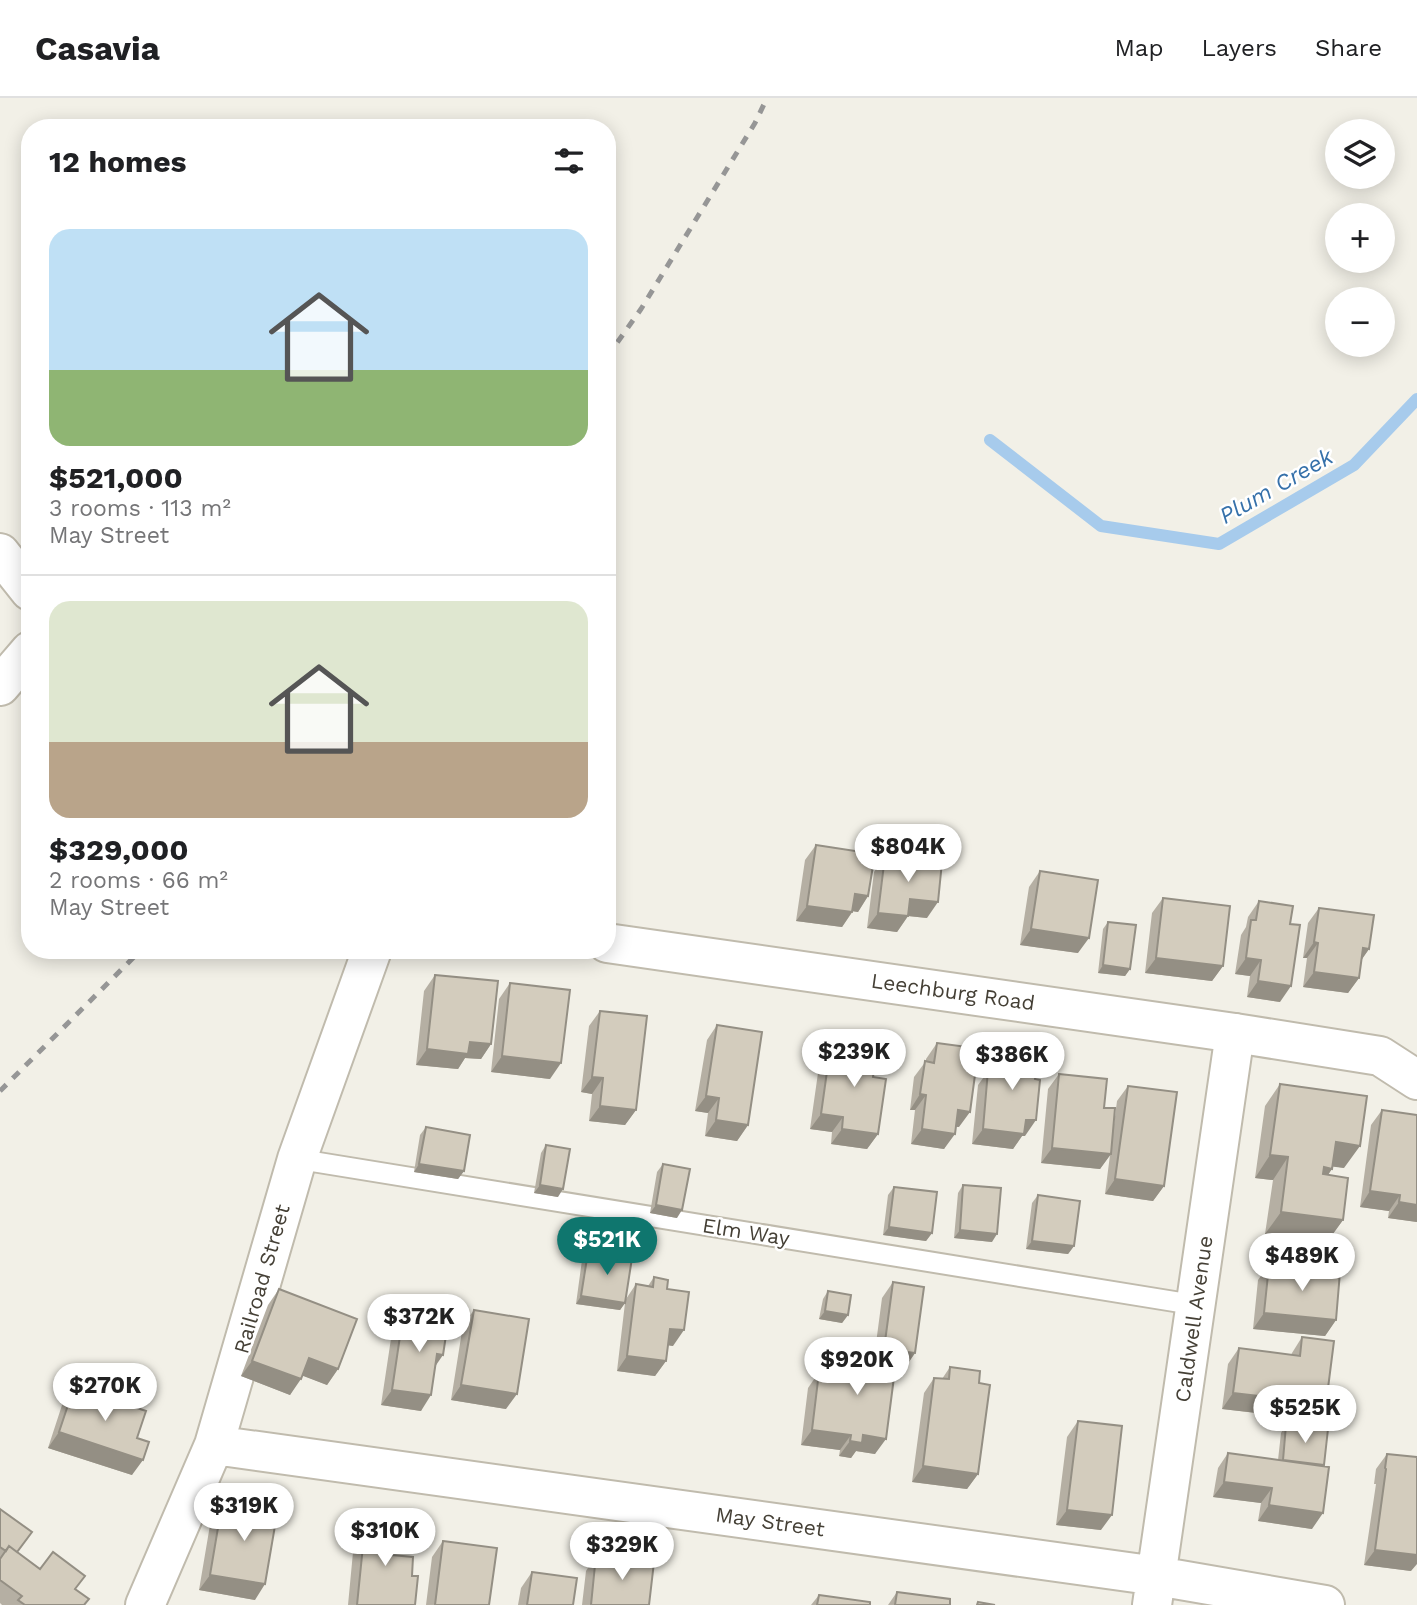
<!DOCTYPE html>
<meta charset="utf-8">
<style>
body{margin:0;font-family:"Work Sans",sans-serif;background:#f6f6f6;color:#202124;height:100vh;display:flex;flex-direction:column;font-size:26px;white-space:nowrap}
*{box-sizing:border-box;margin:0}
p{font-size:23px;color:#757577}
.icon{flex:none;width:38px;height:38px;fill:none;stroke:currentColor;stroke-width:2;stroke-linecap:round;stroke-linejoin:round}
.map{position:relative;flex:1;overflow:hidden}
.panel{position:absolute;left:21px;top:21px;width:595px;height:840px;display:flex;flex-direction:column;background:#fff;border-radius:28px;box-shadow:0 4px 18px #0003}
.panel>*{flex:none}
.buttons{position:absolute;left:1325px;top:21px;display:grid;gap:14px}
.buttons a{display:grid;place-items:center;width:70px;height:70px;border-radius:50%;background:#fff;box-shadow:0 4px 18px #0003;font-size:35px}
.price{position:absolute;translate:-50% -60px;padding:0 16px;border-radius:24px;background:#fff;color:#222;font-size:23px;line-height:46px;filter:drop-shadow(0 2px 4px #0008)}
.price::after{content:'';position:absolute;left:50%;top:42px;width:21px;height:16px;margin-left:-10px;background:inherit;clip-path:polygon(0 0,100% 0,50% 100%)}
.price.selected{background:#0f766e;color:#fff}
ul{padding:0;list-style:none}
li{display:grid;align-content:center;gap:14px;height:371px;padding:0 28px}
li+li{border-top:2px solid #e0e0e0}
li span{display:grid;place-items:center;height:217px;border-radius:21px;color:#555}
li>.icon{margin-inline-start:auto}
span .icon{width:126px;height:126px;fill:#fffc;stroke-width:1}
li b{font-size:30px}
h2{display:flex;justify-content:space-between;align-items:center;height:84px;padding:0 28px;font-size:30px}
header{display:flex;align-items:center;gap:42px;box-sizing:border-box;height:98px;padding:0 35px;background:#fff;border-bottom:2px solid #e0e0e0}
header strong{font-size:33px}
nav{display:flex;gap:38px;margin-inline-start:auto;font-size:24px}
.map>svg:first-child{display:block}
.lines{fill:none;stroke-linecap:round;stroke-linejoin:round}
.stream{stroke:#a7cbec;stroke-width:12}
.service-casing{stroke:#c0bbad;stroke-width:23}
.minor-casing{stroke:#c0bbad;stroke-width:42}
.tertiary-casing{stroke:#c0bbad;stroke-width:42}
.service{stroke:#fff;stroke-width:19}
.minor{stroke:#fff;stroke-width:38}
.tertiary{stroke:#fff;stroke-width:38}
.rail{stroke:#969696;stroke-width:5;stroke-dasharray:9 9;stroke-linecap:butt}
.wall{fill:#b5afa3}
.shaded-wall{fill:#948f84}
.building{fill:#d3ccbd;stroke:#948f84;stroke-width:2}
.labels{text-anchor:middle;stroke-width:5;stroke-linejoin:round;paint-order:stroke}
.street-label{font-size:21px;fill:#454036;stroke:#fff}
.water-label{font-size:23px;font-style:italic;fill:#3671aa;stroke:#fff}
</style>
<header>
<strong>Casavia</strong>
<nav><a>Map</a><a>Layers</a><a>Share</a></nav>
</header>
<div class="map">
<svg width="1417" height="1507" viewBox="0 0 1417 1507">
<rect width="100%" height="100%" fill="#f2f0e7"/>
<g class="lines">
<path class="stream" d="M990 342 1101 428 1219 446 1354 367 1417 301"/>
<defs>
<path id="service" d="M297 1061 1196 1207"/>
<path id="minor" d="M214 1347 1157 1478 1325 1507
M145 1507 214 1347 297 1061 372 852
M1152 1507 1235 935"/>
<path id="tertiary" d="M0 455 30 493
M0 588 30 553
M607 845 1235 935 1380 958 1417 982"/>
</defs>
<use href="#service" class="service-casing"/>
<use href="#minor" class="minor-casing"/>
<use href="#tertiary" class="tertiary-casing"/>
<use href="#service" class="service"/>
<use href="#minor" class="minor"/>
<use href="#tertiary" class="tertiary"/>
<path class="rail" d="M607 259 641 211 755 25 767 0
M0 993 141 852"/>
</g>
<path class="wall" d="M816 747 868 798 858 814 853 813 842 829 796 823 805 762Z
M885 758 927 820 908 818 897 834 867 830 874 774Z
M1040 773 1078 855 1020 847 1029 789Z
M1163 800 1223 868 1212 883 1145 875 1152 815Z
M1259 803 1280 904 1247 899 1250 878 1235 876 1241 837 1246 829 1248 819Z
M1319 810 1369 851 1361 862 1359 880 1348 895 1303 889 1307 860H1303L1308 825Z
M1108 824 1130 871 1125 878 1098 875 1103 831Z
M435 877 491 946 481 961 465 960 458 971 416 967 424 893Z
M510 885 550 981 491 974 499 901Z
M600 913 636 1012 625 1027 589 1023 592 996 581 994 589 928Z
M717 927 748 1027 737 1043 705 1038 708 1015 695 1013 707 942Z
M831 945 873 979 878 1036 867 1051 831 1046 832 1034 810 1031 820 961Z
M937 945 959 1029H956L944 1051 911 1046 915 1012H910L914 979 926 963V961Z
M1001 950 1025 1038H1022L1013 1051 972 1046 978 987 989 972 990 965Z
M1059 976 1104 1010 1112 1042 1117 1003 1128 988 1164 1088 1153 1103 1105 1096 1110 1057 1100 1071 1041 1065 1048 991Z
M1280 986 1344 1070 1333 1068 1328 1077 1343 1122 1327 1144 1265 1136 1273 1082 1255 1080 1265 1008Z
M1382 1012 1417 1124 1388 1120 1389 1113 1360 1109 1371 1027Z
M426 1029 464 1073 458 1081 414 1074 420 1037Z
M546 1047 558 1099 534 1095 541 1055Z
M663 1066 677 1120 650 1115 657 1074Z
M963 1087 992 1144 954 1140 958 1095Z
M894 1089 932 1135 926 1143 883 1137 888 1097Z
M1038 1097 1074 1148 1068 1156 1026 1151 1032 1105Z
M588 1154 626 1201 636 1186 648 1188 654 1179 667 1191 673 1248 668 1247 666 1263 655 1278 617 1273 625 1205 620 1212 576 1206 582 1162Z
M1269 1167 1336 1222 1325 1238 1253 1231 1258 1182Z
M893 1184 915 1255 904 1271 896 1270 875 1356 856 1353 851 1360 839 1358 840 1352 801 1347 808 1290 819 1274 842 1277 843 1266 854 1250 875 1253 882 1200Z
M279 1191 338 1271 327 1287 302 1277 290 1297 241 1278 268 1207Z
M828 1193 848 1217 842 1225 819 1221 823 1201Z
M474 1212 506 1311 451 1302 463 1227Z
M403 1218 436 1268 421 1313 381 1307 392 1234Z
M1302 1239 1326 1306 1316 1322 1222 1311 1228 1266 1239 1250 1291 1257 1292 1255Z
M950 1269 979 1285 978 1376 967 1391 912 1384 924 1295 934 1280 942 1281Z
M74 1289 137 1340 132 1377 48 1350 63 1304Z
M1078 1323 1101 1432 1056 1427 1067 1339Z
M1286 1327 1312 1431 1258 1423 1261 1405 1213 1399 1218 1370 1228 1355 1278 1362 1281 1335Z
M1387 1356 1411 1473 1364 1467 1376 1386H1374L1376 1371Z
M236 1403 262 1414 255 1502 199 1492 210 1427 221 1412 228 1413Z
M0 1411 17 1454 40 1471 76 1491 85 1507H2L0 1505Z
M366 1418 392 1457 412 1478 415 1507H348L355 1433Z
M443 1443 489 1507H426L432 1459Z
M596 1457 649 1507H582L586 1473Z
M532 1474 573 1507H518L521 1490Z
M897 1494 950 1507H888Z
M819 1497 870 1507H811Z"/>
<path class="shaded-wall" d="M855 796 868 798 858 814 844 812Z
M910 801 938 804 927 820 899 817Z
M807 808 852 814 842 829 796 823Z
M878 815 908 818 897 834 867 830Z
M1031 831 1089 840 1078 855 1020 847Z
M1314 844 1318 845 1307 860H1303Z
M1363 850 1369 851 1358 867Z
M1156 860 1223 868 1212 883 1145 875Z
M1246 860 1261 862 1250 878 1235 876Z
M1103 867 1130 871 1125 878 1098 875Z
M1314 874 1359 880 1348 895 1303 889Z
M1258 883 1291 888 1280 904 1247 899Z
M470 944 491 946 481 961 465 960 458 971 416 967 427 951Z
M502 958 561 965 550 981 491 974Z
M592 979 603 980 592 996 581 994Z
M920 996 926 997 915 1012H910Z
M706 998 719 1000 708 1015 695 1013Z
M600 1008 636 1012 625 1027 589 1023Z
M958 1012 970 1014 959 1029 947 1028Z
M821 1016 843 1019 832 1034 810 1031Z
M716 1022 748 1027 737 1043 705 1038Z
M1026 1022H1036L1025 1038H1022L1013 1051 972 1046 983 1031Z
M842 1031 878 1036 867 1051 831 1046Z
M922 1031 955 1036 944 1051 911 1046Z
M1336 1044 1360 1048 1344 1070 1320 1067Z
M1052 1050 1111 1056 1100 1071 1041 1065Z
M1270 1057 1288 1059 1273 1082 1255 1080Z
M419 1066 464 1073 458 1081 414 1074Z
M1324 1069 1332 1071 1317 1093Z
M1115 1081 1164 1088 1153 1103 1105 1096Z
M540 1087 563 1091 558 1099 534 1095Z
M1370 1093 1400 1097 1389 1113 1360 1109Z
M1399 1104 1417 1107V1124L1388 1120Z
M656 1107 682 1112 677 1120 650 1115Z
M1281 1114 1343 1122 1327 1144 1265 1136Z
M889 1129 932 1135 926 1143 883 1137Z
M960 1132 997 1136 992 1144 954 1140Z
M1032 1143 1074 1148 1068 1156 1026 1151Z
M581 1198 625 1205 620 1212 576 1206Z
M825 1213 848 1217 842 1225 819 1221Z
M1264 1215 1336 1222 1325 1238 1253 1231Z
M670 1231 684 1232 673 1248 659 1246Z
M884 1251 915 1255 904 1271 873 1266Z
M437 1256 443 1257 432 1273Z
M627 1258 666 1263 655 1278 617 1273Z
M309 1260 338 1271 327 1287 298 1276Z
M252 1263 301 1281 290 1297 241 1278Z
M461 1287 517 1296 506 1311 451 1302Z
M392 1292 431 1297 421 1313 381 1307Z
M1233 1295 1326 1306 1316 1322 1222 1311Z
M812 1332 851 1337 840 1352 801 1347Z
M59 1334 143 1362 132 1377 48 1350Z
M863 1337 886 1341 875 1356 856 1353 851 1360 839 1358 850 1343Z
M923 1368 978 1376 967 1391 912 1384Z
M1224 1384 1272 1390 1261 1405 1213 1399Z
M1269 1407 1323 1415 1312 1431 1258 1423Z
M1067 1412 1112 1417 1101 1432 1056 1427Z
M1375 1452 1417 1457V1466L1411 1473 1364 1467Z
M210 1477 265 1486 255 1502 199 1492Z"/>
<path class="building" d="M816 747 875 756 868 798 855 796 852 814 807 808Z
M885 758 942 764 938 804 910 801 908 818 878 815Z
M1040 773 1098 782 1089 840 1031 831Z
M1163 800 1230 808 1223 868 1156 860Z
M1259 803 1293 808 1290 826 1300 827 1291 888 1258 883 1261 862 1246 860 1251 822H1256Z
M1319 810 1374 817 1369 851 1363 850 1359 880 1314 874 1318 845 1314 844Z
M1108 824 1136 827 1130 871 1103 867Z
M435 877 498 883 491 946 470 944 468 956 427 951Z
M510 885 570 892 561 965 502 958Z
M600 913 647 918 636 1012 600 1008 603 980 592 979Z
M717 927 762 934 748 1027 716 1022 719 1000 706 998Z
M831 945 877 952 873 979 886 981 878 1036 842 1031 843 1019 821 1016Z
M937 945 975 950 972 976 975 977 970 1014 958 1012 955 1036 922 1031 926 997 920 996 925 963 934 965Z
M1001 950 1038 954 1035 981 1040 982 1036 1022H1026L1024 1036 983 1031 988 972 998 973Z
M1059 976 1107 981 1104 1010H1115L1111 1056 1052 1050Z
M1280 986 1367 998 1360 1048 1336 1044 1332 1071 1324 1069 1323 1076 1348 1080 1343 1122 1281 1114 1288 1059 1270 1057Z
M1128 988 1177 994 1164 1088 1115 1081Z
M1382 1012 1417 1017V1107L1399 1104 1400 1097 1370 1093Z
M426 1029 470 1037 464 1073 419 1066Z
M546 1047 570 1051 563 1091 540 1087Z
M663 1066 690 1071 682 1112 656 1107Z
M963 1087 1001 1090 997 1136 960 1132Z
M894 1089 937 1094 932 1135 889 1129Z
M1038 1097 1080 1103 1074 1148 1032 1143Z
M588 1154 632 1160 625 1205 581 1198Z
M1269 1167 1340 1174 1336 1222 1264 1215Z
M654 1179 668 1182 667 1191 689 1194 684 1232 670 1231 666 1263 627 1258 636 1186 653 1189Z
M893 1184 924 1189 915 1255 884 1251Z
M279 1191 357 1221 338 1271 309 1260 301 1281 252 1263Z
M828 1193 851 1197 848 1217 825 1213Z
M474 1212 529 1221 517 1296 461 1287Z
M403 1218 448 1224 443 1257 437 1256 431 1297 392 1292Z
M1302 1239 1334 1243 1326 1306 1233 1295 1239 1250 1300 1258Z
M854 1250 897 1256 886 1341 863 1337 862 1345 850 1343 851 1337 812 1332 819 1274 850 1278Z
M950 1269 980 1273 979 1285 990 1287 978 1376 923 1368 934 1280 949 1281Z
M74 1289 146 1313 137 1340 149 1344 143 1362 59 1334Z
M1078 1323 1122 1328 1112 1417 1067 1412Z
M1286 1327 1328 1331 1324 1367 1283 1362Z
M1228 1355 1329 1369 1323 1415 1269 1407 1272 1390 1224 1384Z
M1387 1356 1417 1359V1457L1375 1452 1386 1371 1385 1370Z
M236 1403 263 1407 262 1414 277 1416 265 1486 210 1477 221 1412 234 1414Z
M0 1411 32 1434 17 1454 9 1448 6 1453 0 1449Z
M366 1418 396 1421 392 1457 413 1459 412 1478H418L415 1507H357Z
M443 1443 497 1450 489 1507H435Z
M9 1448 40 1471 53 1454 85 1478 75 1491 89 1501 84 1507H25L18 1502 22 1498 0 1482V1461Z
M596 1457 654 1464 649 1507H591Z
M532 1474 577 1480 573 1507H527Z
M897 1494 950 1501V1507H895Z
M819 1497 870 1504V1507H817Z
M978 1504 995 1507H977Z"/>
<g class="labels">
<g class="street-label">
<text transform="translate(953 894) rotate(8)" y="7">Leechburg Road</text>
<text transform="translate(746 1134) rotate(9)" y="7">Elm Way</text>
<text transform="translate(262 1181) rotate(-74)" y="7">Railroad Street</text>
<text transform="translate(1194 1221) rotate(-82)" y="7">Caldwell Avenue</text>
<text transform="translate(770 1424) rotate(8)" y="7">May Street</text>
</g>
<g class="water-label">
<text transform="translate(1276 388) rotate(-30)" y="8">Plum Creek</text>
</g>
</g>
</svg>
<div class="buttons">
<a><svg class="icon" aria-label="layers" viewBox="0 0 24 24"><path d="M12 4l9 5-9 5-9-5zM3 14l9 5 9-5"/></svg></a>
<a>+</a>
<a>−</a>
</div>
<b class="price" style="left:908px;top:786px">$804K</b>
<b class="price" style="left:854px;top:991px">$239K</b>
<b class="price" style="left:1012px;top:994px">$386K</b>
<b class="price selected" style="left:607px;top:1179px">$521K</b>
<b class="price" style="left:1302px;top:1195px">$489K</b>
<b class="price" style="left:419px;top:1256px">$372K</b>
<b class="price" style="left:857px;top:1299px">$920K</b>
<b class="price" style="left:105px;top:1325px">$270K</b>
<b class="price" style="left:1305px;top:1347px">$525K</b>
<b class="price" style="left:244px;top:1445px">$319K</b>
<b class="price" style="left:385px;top:1470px">$310K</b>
<b class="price" style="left:622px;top:1484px">$329K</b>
<section class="panel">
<h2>12 homes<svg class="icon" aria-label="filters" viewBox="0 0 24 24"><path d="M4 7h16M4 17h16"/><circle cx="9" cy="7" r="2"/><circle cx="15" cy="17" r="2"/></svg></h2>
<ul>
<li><span style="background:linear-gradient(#bfe0f5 65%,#8fb573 0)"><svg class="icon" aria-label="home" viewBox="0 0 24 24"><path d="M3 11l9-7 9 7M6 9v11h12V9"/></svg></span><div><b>$521,000</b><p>3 rooms · 113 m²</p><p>May Street</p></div></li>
<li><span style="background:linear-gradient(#dfe7d0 65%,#b9a48a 0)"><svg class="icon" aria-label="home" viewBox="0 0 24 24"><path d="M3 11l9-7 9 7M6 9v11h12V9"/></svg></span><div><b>$329,000</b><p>2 rooms · 66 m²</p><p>May Street</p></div></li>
</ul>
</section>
</div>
